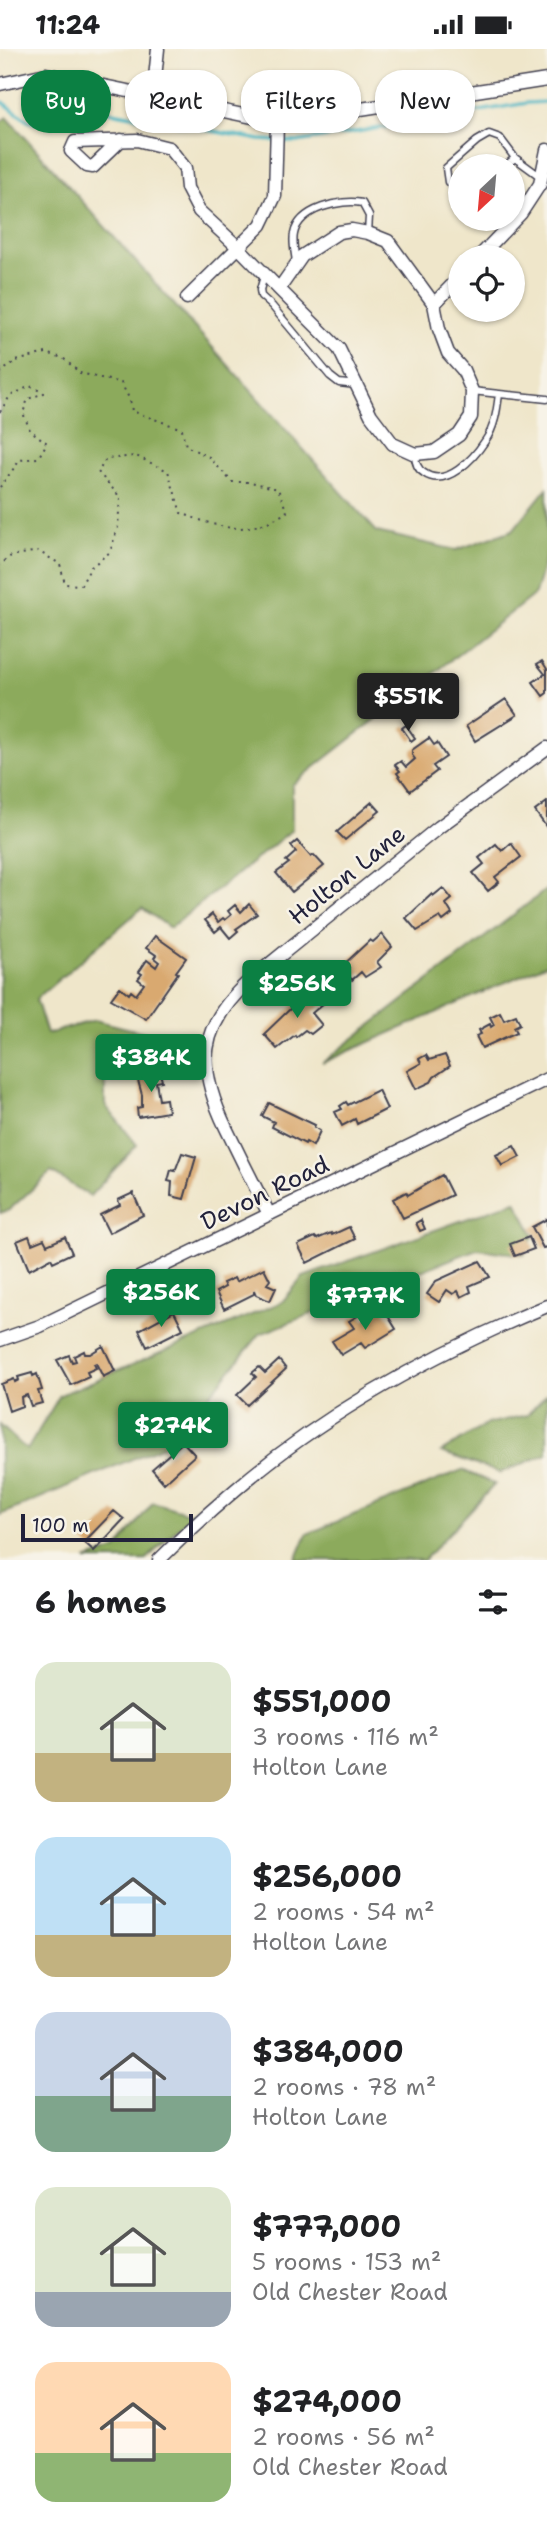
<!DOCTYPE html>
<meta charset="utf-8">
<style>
body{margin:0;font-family:"Shantell Sans",sans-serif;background:#f2f2f2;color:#202124;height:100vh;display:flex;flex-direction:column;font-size:26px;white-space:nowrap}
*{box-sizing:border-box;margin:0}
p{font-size:23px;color:#757577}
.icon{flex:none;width:38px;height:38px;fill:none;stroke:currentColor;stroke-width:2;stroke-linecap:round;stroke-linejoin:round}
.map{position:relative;height:1511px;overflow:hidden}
.panel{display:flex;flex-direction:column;background:#fff;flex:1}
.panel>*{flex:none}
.top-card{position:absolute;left:21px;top:21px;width:506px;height:63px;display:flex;gap:14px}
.needle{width:46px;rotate:206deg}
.fabs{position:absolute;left:448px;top:105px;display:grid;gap:14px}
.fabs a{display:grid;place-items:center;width:77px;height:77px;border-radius:50%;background:#fff;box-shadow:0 2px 5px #0004;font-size:35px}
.scale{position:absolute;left:21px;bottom:18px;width:172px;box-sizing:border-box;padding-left:7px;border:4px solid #22223b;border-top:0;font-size:19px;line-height:24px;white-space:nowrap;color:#22223b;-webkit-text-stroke:5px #f7f3e8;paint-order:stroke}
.price{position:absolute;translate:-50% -60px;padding:0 16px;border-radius:7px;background:#0b8043;color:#fff;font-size:23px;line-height:46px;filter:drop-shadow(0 2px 4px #0008)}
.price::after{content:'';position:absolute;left:50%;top:42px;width:21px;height:16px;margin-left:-10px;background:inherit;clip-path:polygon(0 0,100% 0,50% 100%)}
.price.current{background:#222;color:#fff}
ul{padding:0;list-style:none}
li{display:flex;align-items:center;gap:21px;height:175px;padding:0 35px}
li span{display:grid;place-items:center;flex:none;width:196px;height:140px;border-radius:21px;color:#555}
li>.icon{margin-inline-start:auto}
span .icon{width:84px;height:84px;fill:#fffc;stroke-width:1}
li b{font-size:30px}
h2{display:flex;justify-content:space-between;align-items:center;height:84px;padding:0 35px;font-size:30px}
.chip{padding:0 24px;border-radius:28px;background:#fff;box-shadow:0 2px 5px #0004;font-size:24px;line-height:63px}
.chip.current{background:#0b8043;color:#fff}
.status{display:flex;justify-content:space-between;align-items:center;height:49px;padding:0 35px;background:#fff;direction:ltr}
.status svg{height:19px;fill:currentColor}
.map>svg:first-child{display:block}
.forest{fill:#8caa5c;stroke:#57664c;stroke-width:2}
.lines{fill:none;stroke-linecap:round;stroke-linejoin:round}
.stream{stroke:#48b5c3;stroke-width:3.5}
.building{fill:#d9a96f}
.lane-casing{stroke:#413f50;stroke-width:9}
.street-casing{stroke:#413f50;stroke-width:15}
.path{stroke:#413f50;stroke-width:2;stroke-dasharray:2 5;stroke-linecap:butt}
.lane{stroke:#fff;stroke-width:6}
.street{stroke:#fff;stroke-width:12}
.labels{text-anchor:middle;stroke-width:5;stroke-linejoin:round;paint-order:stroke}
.street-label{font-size:24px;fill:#22223b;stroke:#f7f3e8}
</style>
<div class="status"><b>11:24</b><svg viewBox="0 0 49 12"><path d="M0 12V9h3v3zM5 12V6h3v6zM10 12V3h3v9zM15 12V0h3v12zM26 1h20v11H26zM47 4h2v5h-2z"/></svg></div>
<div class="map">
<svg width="547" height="1511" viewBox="0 0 547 1511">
<rect width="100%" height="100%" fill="#f7f3e8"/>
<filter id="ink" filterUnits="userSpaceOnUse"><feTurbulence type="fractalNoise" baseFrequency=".0143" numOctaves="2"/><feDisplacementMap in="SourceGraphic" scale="14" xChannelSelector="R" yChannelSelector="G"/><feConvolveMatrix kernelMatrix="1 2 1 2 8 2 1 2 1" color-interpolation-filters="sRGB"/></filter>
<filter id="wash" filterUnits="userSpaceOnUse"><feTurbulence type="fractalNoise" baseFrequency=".00686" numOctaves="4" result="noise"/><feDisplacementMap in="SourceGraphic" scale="28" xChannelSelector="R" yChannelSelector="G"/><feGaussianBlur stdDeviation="1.57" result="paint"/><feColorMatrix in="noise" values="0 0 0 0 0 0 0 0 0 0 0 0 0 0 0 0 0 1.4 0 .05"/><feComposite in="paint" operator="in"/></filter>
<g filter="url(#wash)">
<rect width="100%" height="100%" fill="#efe6ca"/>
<path class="forest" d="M7 68 377 483 456 501 513 481 547 439V503L535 545 292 736V781L170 879 142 859 36 950 47 985 95 971 162 988 105 1022V1056L137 1096 90 1147 51 1123 9 1161 0 1164V73Z
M547 840V915L322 1014Z
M516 1152 534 1186 524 1206 477 1200 260 1285 170 1394 0 1466V1376L27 1401 60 1346 282 1253 303 1228Z
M547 1345V1405L500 1424 441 1403 487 1375 527 1366Z
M462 1421 495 1435 424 1511H296L307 1485Z
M153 1453 192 1465 146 1511H86L117 1500Z"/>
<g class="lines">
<path class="stream" d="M3 53 28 72 51 77 96 60 260 91 297 93 527 54 547 53"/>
</g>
<g id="blocks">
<path class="building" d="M542 612 547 620V644L543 647 533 633 545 625 537 615Z
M506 650 517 666 475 692 466 677Z
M406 676 415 689 411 692 402 679Z
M429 689 434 696 437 694 446 708 433 717 437 722 410 742 397 724 400 722 395 716 401 712 406 718 415 710 412 706V701Z
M372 753 380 762 345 791 337 783Z
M547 753V779L535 762Z
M297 792 311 808 314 806 324 817 292 843 276 824 289 814 286 812 296 803 291 797Z
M511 794 521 808 495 828 499 833 488 842 473 824 484 815 479 809 496 795 502 802Z
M443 839 452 850 446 855 452 865 443 872 440 868 417 882 406 869 432 845 433 847Z
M249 855 257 865 236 880 238 882 230 889 221 878 215 883 205 871 212 865 218 873 223 869 225 871 231 866 228 862 235 856 241 863Z
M382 885 392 898 377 913 381 918 365 928 361 923 352 931 341 918 370 891 373 893Z
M155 887 186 909 176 923 178 924 146 970 111 950 120 938 129 945 131 942 136 946 144 935 138 930 142 925 139 923 147 911 156 918 159 913 154 909 156 906 146 899Z
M313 938 325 953 312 964 322 976 311 985 305 981 296 988 295 986 277 1000 264 985Z
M500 963 504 971 516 966 520 975 514 978 517 983 482 999 476 987 481 985 479 981 490 975 491 978 494 976 490 968Z
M426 1006 429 1011 445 1006 450 1017 434 1028 431 1033 416 1040 407 1022 421 1014 419 1010Z
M159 1020 162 1032 156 1033 159 1051 166 1050 168 1063 138 1068 137 1059 142 1058V1046L136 1024Z
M378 1041 387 1060 357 1075 355 1070 342 1077 335 1063 342 1060 340 1057 346 1053 348 1056Z
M269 1054 315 1076 314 1078 320 1082 313 1097 306 1093 305 1095 272 1078 274 1073 262 1067Z
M514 1097 520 1108 502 1117 496 1106Z
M182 1104 196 1108 184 1150 171 1147 172 1133 168 1132 171 1121 175 1122Z
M442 1126 452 1146 403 1169 393 1150 406 1143 408 1146Z
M133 1144 143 1166 109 1184 100 1166 120 1156 118 1151Z
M547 1170V1198L543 1199 532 1178Z
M421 1171 425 1180 420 1182 416 1174Z
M349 1178 355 1190 307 1214 298 1196 315 1188 317 1190 331 1184 332 1186Z
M29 1187 32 1195 44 1190 47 1196 65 1188 72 1204 53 1213 51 1209 29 1221 17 1192Z
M529 1188 534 1200 515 1207 510 1195Z
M480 1212 490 1228 469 1237 471 1243 461 1248 458 1242 453 1245 447 1241 439 1253 427 1245 436 1232Z
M264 1219 270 1231 267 1235 276 1239 270 1252 256 1246 254 1241V1245L224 1260 216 1243 225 1238 223 1234 234 1229 236 1233Z
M383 1259 396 1280 365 1299 361 1294 341 1306 332 1292 354 1279 349 1272 361 1265 364 1271Z
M174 1262 183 1280 147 1298 139 1281Z
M103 1297 115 1322 103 1328 96 1314 94 1315 96 1319 87 1323 89 1328 71 1336 57 1311 69 1306 72 1313 76 1312 74 1307 84 1302 85 1305H90Z
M279 1311 286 1320 247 1356 237 1346 256 1328 252 1324 259 1318 265 1324Z
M32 1324 33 1327 37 1325 42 1341 38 1342 42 1354 31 1357 27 1346 21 1348 22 1357 9 1362 1 1335 14 1330 15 1333 19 1331 18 1328Z
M183 1393 195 1406 164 1434 152 1420Z
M114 1462 124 1470 94 1502 84 1493Z"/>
</g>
</g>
<g filter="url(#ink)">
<use href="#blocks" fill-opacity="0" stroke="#413f50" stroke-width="2"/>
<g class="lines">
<defs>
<path id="lane" d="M505 117 515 109
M460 146 448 133 446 119 477 92 489 85 500 89 515 109 541 128
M296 213C295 204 292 193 294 185 299 159 341 150 362 154L369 167 368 184
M264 227 260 241 261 247 272 257 330 327 339 334 356 336
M472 342 547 350
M415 405C415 413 417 420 424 424 446 440 474 409 485 392 495 378 497 361 499 345"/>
<path id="street" d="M0 35 46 25 277 73 547 31
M153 48 158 0
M121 91 93 118 87 117 71 102 75 93 137 91 169 99 185 119 187 139 199 162 239 199 279 240 339 300 371 366 393 395 415 405 434 403 459 386 471 368 472 342 463 321 448 304 439 280 434 255 388 192 368 184 352 181 339 183 302 207 279 240
M479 208 521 164 540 135 547 101
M187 249 261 176 275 147 277 73
M434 255 460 228
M269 1165C254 1136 240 1108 226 1079 196 1017 198 978 250 931L439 778 547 699
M0 1291 40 1277 547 1030
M159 1511C183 1487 208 1464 234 1442 325 1363 436 1303 547 1257"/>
</defs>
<use href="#lane" class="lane-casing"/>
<use href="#street" class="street-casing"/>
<path class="path" d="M0 324 16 312 46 304 63 309 80 324 121 334 130 351 132 362 182 380 186 397 209 408 232 433H251L278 440 287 463C246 488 223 480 181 464L168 422 136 407 106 410 98 423 120 448 118 478 110 503 91 518 81 536 65 535 60 515 38 502 11 507 0 516
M0 363 10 347 30 337 44 344 28 350 23 364 30 381 47 394 38 409 20 411 0 438"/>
<use href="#lane" class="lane"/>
<use href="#street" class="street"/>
</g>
</g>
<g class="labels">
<g class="street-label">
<text transform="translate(347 826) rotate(-39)" y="8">Holton Lane</text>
<text transform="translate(265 1144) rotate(-26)" y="8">Devon Road</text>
</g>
</g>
</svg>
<div class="fabs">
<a><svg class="needle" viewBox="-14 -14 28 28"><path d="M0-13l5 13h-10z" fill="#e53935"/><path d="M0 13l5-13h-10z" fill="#757577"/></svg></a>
<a><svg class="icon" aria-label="locate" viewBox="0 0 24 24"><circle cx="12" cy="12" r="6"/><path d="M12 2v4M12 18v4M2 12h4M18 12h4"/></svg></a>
</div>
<div class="scale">100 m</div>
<b class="price current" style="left:408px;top:684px">$551K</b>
<b class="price" style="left:297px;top:971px">$256K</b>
<b class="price" style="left:151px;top:1045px">$384K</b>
<b class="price" style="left:161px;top:1280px">$256K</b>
<b class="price" style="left:365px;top:1283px">$777K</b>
<b class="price" style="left:173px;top:1413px">$274K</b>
<div class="top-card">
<a class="chip current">Buy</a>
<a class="chip">Rent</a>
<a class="chip">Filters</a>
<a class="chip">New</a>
</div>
</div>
<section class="panel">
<h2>6 homes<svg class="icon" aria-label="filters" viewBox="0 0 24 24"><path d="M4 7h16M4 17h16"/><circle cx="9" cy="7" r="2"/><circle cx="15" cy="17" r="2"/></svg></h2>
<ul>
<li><span style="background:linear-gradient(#dfe7d0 65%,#c2b280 0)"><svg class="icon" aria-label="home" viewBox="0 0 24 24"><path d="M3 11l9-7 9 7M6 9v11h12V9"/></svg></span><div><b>$551,000</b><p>3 rooms · 116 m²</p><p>Holton Lane</p></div></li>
<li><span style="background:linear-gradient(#bfe0f5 70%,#c2b280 0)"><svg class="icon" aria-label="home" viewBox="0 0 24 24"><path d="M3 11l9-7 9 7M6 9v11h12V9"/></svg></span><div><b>$256,000</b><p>2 rooms · 54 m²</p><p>Holton Lane</p></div></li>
<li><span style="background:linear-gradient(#c9d6e8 60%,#7fa58c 0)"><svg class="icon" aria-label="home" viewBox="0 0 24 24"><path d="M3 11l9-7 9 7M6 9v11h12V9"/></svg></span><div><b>$384,000</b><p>2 rooms · 78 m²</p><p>Holton Lane</p></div></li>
<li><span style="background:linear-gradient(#dfe7d0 75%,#9aa5b1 0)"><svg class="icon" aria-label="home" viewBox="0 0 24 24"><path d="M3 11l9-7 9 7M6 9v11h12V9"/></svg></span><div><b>$777,000</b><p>5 rooms · 153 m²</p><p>Old Chester Road</p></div></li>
<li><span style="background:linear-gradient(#ffd9b3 65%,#8fb573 0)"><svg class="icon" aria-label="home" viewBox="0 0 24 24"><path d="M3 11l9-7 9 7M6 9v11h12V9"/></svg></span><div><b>$274,000</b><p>2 rooms · 56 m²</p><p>Old Chester Road</p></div></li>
</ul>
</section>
